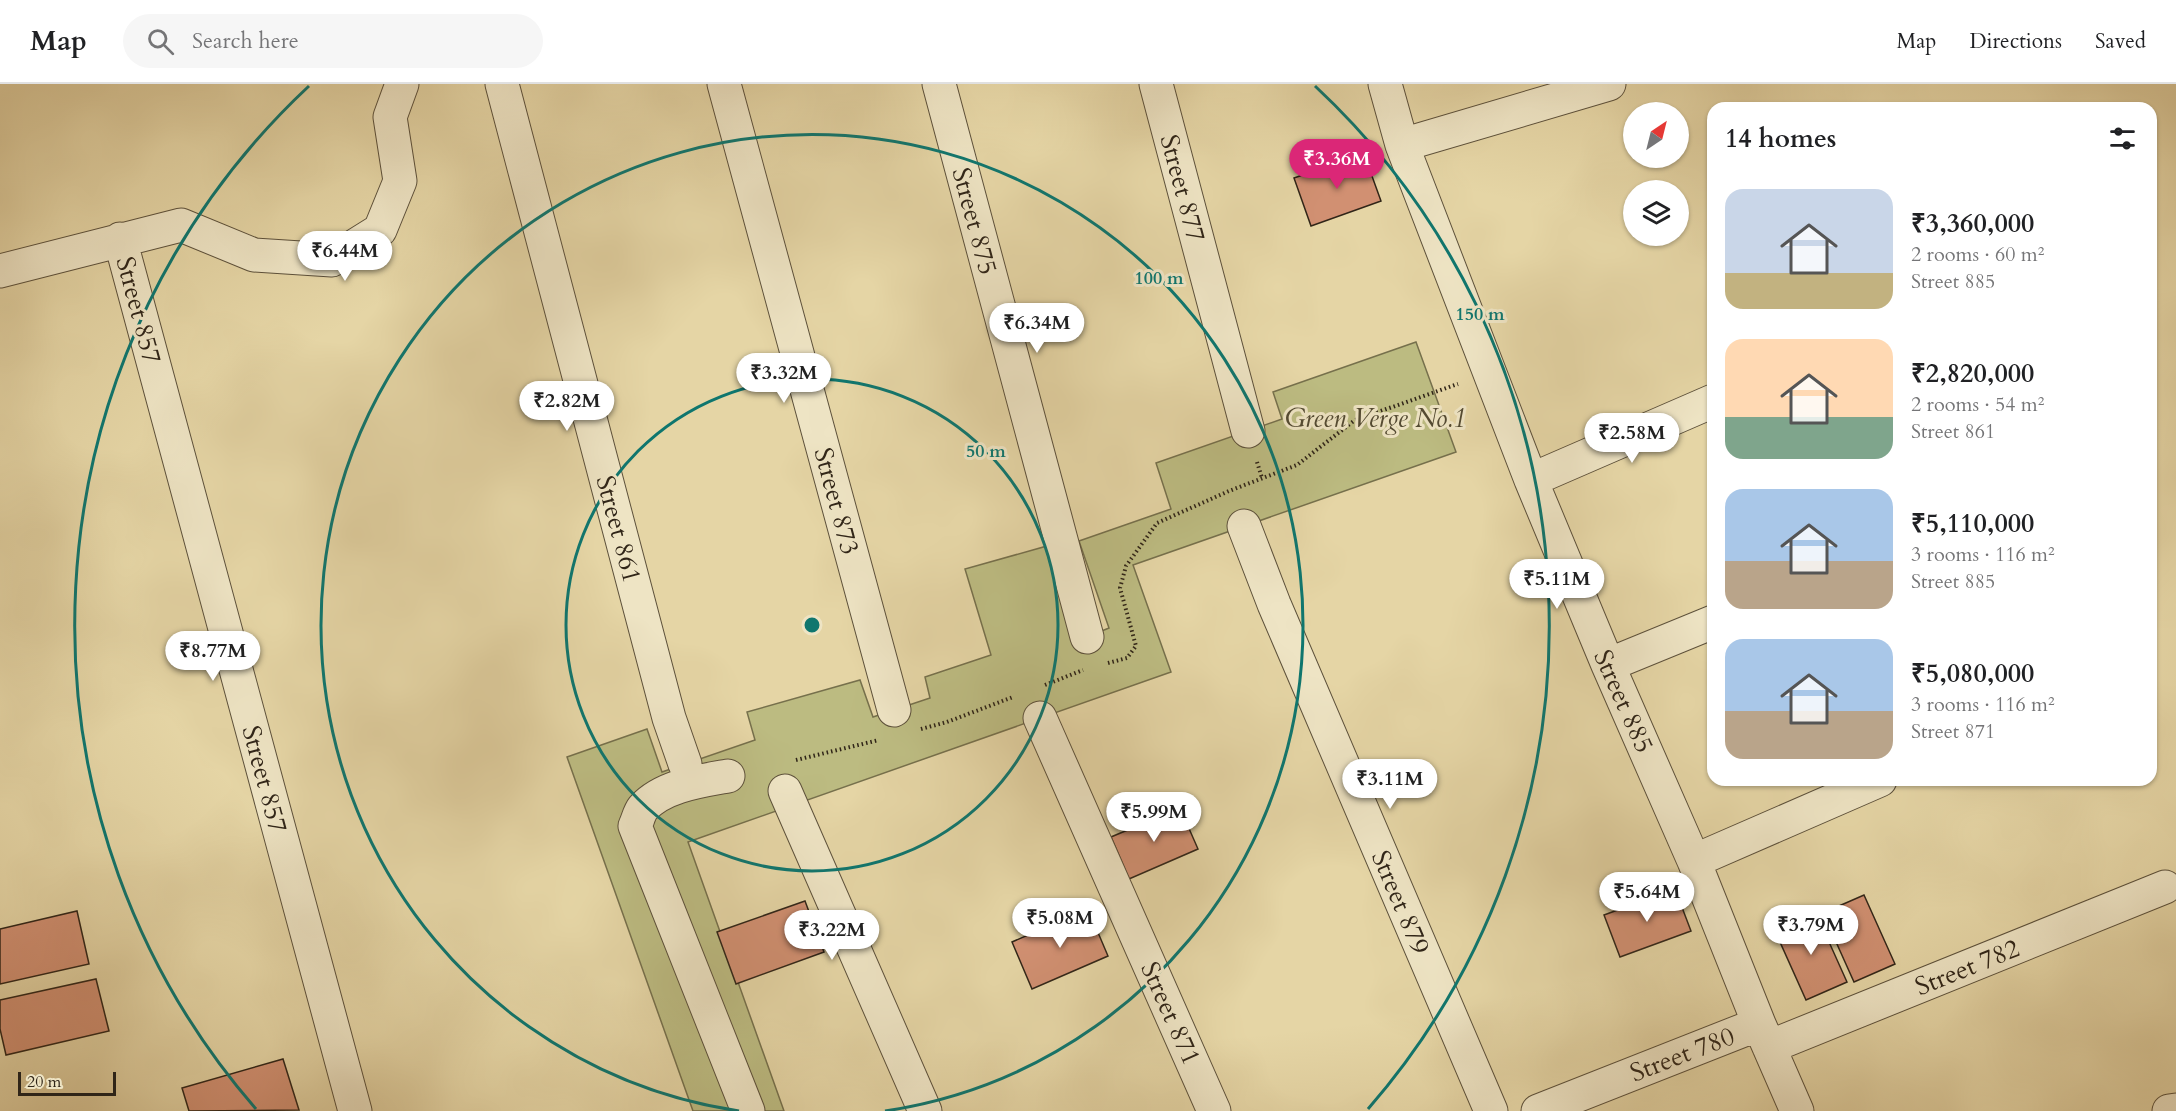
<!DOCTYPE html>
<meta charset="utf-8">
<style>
body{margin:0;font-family:Cardo,serif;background:#f6f6f6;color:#202124;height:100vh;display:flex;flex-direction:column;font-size:22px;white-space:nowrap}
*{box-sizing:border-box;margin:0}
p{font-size:20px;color:#757577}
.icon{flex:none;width:33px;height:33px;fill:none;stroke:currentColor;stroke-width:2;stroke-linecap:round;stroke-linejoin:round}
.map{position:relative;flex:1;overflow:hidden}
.details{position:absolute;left:1707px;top:18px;width:450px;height:684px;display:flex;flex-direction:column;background:#fff;border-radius:18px;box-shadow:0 2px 4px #0004}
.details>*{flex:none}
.needle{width:39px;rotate:35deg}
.fabs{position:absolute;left:1623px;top:18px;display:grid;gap:12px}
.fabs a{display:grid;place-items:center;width:66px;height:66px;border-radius:50%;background:#fff;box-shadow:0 2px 4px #0004;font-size:30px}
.scale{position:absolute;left:18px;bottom:15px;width:98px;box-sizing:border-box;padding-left:6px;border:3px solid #302518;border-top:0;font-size:16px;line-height:21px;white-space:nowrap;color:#302518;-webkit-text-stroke:4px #eee4c4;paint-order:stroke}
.price{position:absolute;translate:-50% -51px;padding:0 14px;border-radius:21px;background:#fff;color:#222;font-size:20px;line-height:39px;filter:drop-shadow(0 2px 3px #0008)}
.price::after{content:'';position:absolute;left:50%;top:36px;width:18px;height:14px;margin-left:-9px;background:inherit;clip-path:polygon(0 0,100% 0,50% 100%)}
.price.current{background:#db2777;color:#fff}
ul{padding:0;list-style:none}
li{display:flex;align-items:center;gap:18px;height:150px;padding:0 18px}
li span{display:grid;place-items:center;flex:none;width:168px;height:120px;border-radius:18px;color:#555}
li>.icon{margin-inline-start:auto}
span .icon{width:72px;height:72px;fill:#fffc;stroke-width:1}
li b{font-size:26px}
h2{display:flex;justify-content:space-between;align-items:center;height:72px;padding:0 18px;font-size:26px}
header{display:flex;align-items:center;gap:36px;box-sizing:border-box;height:84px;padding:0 30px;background:#fff;border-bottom:2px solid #e0e0e0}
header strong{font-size:28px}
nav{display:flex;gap:33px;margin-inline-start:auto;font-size:21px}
.search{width:420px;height:54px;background:#f6f6f6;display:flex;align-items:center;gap:15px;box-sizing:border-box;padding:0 21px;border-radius:33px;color:#757577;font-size:22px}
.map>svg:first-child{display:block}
.garden{fill:#bcbb81;stroke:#76704c;stroke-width:1.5}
.building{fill:#d19072;stroke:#302518;stroke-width:1.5}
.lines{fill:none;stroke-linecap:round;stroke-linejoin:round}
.minor-casing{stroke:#5d513b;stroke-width:35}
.path{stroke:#302518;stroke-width:4;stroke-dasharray:1.5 3;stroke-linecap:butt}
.minor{stroke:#eee4c4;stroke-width:33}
.ring{fill:none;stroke:#0f766e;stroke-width:3}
.labels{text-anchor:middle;stroke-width:6;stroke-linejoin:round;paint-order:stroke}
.street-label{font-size:26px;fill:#302518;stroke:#eee4c4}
.park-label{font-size:26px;font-style:italic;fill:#534a32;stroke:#eee4c4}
.centre{fill:#0f766e;stroke:#eee4c4;stroke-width:3}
.ring-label{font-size:18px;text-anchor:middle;font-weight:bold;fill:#0f766e;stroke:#eee4c4;stroke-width:6;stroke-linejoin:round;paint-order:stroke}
</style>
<header>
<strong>Map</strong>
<div class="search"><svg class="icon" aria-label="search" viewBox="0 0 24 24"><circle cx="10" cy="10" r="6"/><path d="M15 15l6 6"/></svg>Search here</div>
<nav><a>Map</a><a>Directions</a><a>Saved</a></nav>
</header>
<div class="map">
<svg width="2176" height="1027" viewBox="0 0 2176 1027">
<rect width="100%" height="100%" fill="#e5d5a5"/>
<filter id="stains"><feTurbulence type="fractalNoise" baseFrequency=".00333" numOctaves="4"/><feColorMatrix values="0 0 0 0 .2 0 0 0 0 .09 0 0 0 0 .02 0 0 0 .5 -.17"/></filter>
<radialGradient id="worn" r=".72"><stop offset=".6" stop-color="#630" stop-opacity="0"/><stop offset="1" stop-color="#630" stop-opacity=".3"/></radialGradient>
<path class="garden" d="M1416 258 1456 368 1133 481 1171 588 688 758 784 1027H693L567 673 647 645 662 688 755 656 747 628 860 596 873 633 930 614 925 593 991 571 965 485 1047 462 1087 553 1109 544 1079 457 1171 425 1156 379 1282 335 1273 308Z"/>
<path class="building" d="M1364 70 1381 117 1311 142 1294 94Z
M1180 724 1198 765 1129 795 1111 753Z
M1675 805 1691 847 1620 873 1604 831Z
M1864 811 1895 880 1854 898 1823 829Z
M805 817 824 868 736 900 717 848Z
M1088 825 1108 872 1032 905 1012 858Z
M77 827 89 880 0 900V845Z
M1816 829 1847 898 1806 916 1775 847Z
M96 895 109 947 6 971 0 945V916Z
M283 975 299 1026 189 1027 182 1004Z"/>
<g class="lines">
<defs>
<path id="minor" d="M502 0 669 634 685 680
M724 0 894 626
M939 0 1087 553
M1156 0 1248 347
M1385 0 1402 61 1531 396 1608 581 1694 777 1759 940 1797 1027
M1402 61 1609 0
M120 155 355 1027
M0 187 181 141 254 171 332 176 380 146 400 97 390 33 402 0
M1531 396 1713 317
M1244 442 1274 520 1491 1027
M1608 581 1713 538
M1040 634 1214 1027
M728 692C700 697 663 702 643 724 639 729 638 736 635 742L748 1027
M785 707 925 1027
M1694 777 1880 696
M1769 963 2165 803
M1538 1027 1759 940
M2169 1027 2176 1026"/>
</defs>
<use href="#minor" class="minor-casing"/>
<path class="path" d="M1257 378 1262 394
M1108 579 1127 574 1136 562 1120 504 1126 482 1157 439 1229 407 1297 381 1355 336 1458 300
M1045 601 1083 586
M921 645 947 638 1013 613
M796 676 879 656"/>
<use href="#minor" class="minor"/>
</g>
<g class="ring">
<circle cx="812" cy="541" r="246"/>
<path d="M739 1027A491 491 0 1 1 885 1027"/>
<path d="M256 1025A737 737 0 0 1 309 2M1315 2A737 737 0 0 1 1368 1025"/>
</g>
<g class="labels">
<g class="street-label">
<text transform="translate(1183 104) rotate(75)" y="9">Street 877</text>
<text transform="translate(975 137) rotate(75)" y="9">Street 875</text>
<text transform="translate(139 226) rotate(75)" y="9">Street 857</text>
<text transform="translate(837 417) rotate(75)" y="9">Street 873</text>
<text transform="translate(619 445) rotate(75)" y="9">Street 861</text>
<text transform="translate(1624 617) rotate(66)" y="9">Street 885</text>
<text transform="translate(265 695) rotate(75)" y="9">Street 857</text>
<text transform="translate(1401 818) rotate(67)" y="9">Street 879</text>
<text transform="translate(1967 883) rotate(-22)" y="9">Street 782</text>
<text transform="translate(1171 929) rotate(66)" y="9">Street 871</text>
<text transform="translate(1682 970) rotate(-21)" y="9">Street 780</text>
</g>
<g class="park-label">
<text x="1375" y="343">Green Verge No.1</text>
</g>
</g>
<circle cx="812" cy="541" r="9" class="centre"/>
<g class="ring-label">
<text x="1159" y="200">100 m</text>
<text x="1480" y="236">150 m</text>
<text x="986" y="373">50 m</text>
</g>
<rect width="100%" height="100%" filter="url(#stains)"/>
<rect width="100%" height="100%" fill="url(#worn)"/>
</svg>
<div class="fabs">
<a><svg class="needle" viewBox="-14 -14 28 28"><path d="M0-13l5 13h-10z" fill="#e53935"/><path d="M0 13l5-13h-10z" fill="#757577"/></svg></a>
<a><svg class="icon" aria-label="layers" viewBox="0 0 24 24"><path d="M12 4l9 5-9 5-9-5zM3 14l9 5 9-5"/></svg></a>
</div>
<div class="scale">20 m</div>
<b class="price current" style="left:1337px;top:106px">₹3.36M</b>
<b class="price" style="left:345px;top:198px">₹6.44M</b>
<b class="price" style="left:1037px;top:270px">₹6.34M</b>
<b class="price" style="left:784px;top:320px">₹3.32M</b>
<b class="price" style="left:567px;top:348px">₹2.82M</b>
<b class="price" style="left:1632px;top:380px">₹2.58M</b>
<b class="price" style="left:1557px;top:526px">₹5.11M</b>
<b class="price" style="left:213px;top:598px">₹8.77M</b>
<b class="price" style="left:1390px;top:726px">₹3.11M</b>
<b class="price" style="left:1154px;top:759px">₹5.99M</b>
<b class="price" style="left:1647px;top:839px">₹5.64M</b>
<b class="price" style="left:1060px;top:865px">₹5.08M</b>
<b class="price" style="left:1811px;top:872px">₹3.79M</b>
<b class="price" style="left:832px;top:877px">₹3.22M</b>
<section class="details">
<h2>14 homes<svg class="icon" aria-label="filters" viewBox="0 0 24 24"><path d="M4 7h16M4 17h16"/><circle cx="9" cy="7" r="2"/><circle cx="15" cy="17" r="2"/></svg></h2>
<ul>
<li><span style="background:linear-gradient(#c9d6e8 70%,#c2b280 0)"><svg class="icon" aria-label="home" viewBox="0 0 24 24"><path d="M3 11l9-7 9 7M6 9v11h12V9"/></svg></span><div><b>₹3,360,000</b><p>2 rooms · 60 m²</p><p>Street 885</p></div></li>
<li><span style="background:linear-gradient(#ffd9b3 65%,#7fa58c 0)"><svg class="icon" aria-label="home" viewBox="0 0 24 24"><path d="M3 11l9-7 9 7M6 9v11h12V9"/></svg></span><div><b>₹2,820,000</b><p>2 rooms · 54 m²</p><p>Street 861</p></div></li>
<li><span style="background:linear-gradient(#a9c7e8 60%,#b9a48a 0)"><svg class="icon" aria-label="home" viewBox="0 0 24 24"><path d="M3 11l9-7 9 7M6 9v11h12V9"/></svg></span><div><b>₹5,110,000</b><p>3 rooms · 116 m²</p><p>Street 885</p></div></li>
<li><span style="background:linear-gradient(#a9c7e8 60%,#b9a48a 0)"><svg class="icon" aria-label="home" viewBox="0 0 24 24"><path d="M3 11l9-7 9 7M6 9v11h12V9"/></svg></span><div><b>₹5,080,000</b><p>3 rooms · 116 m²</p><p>Street 871</p></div></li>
</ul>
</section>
</div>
